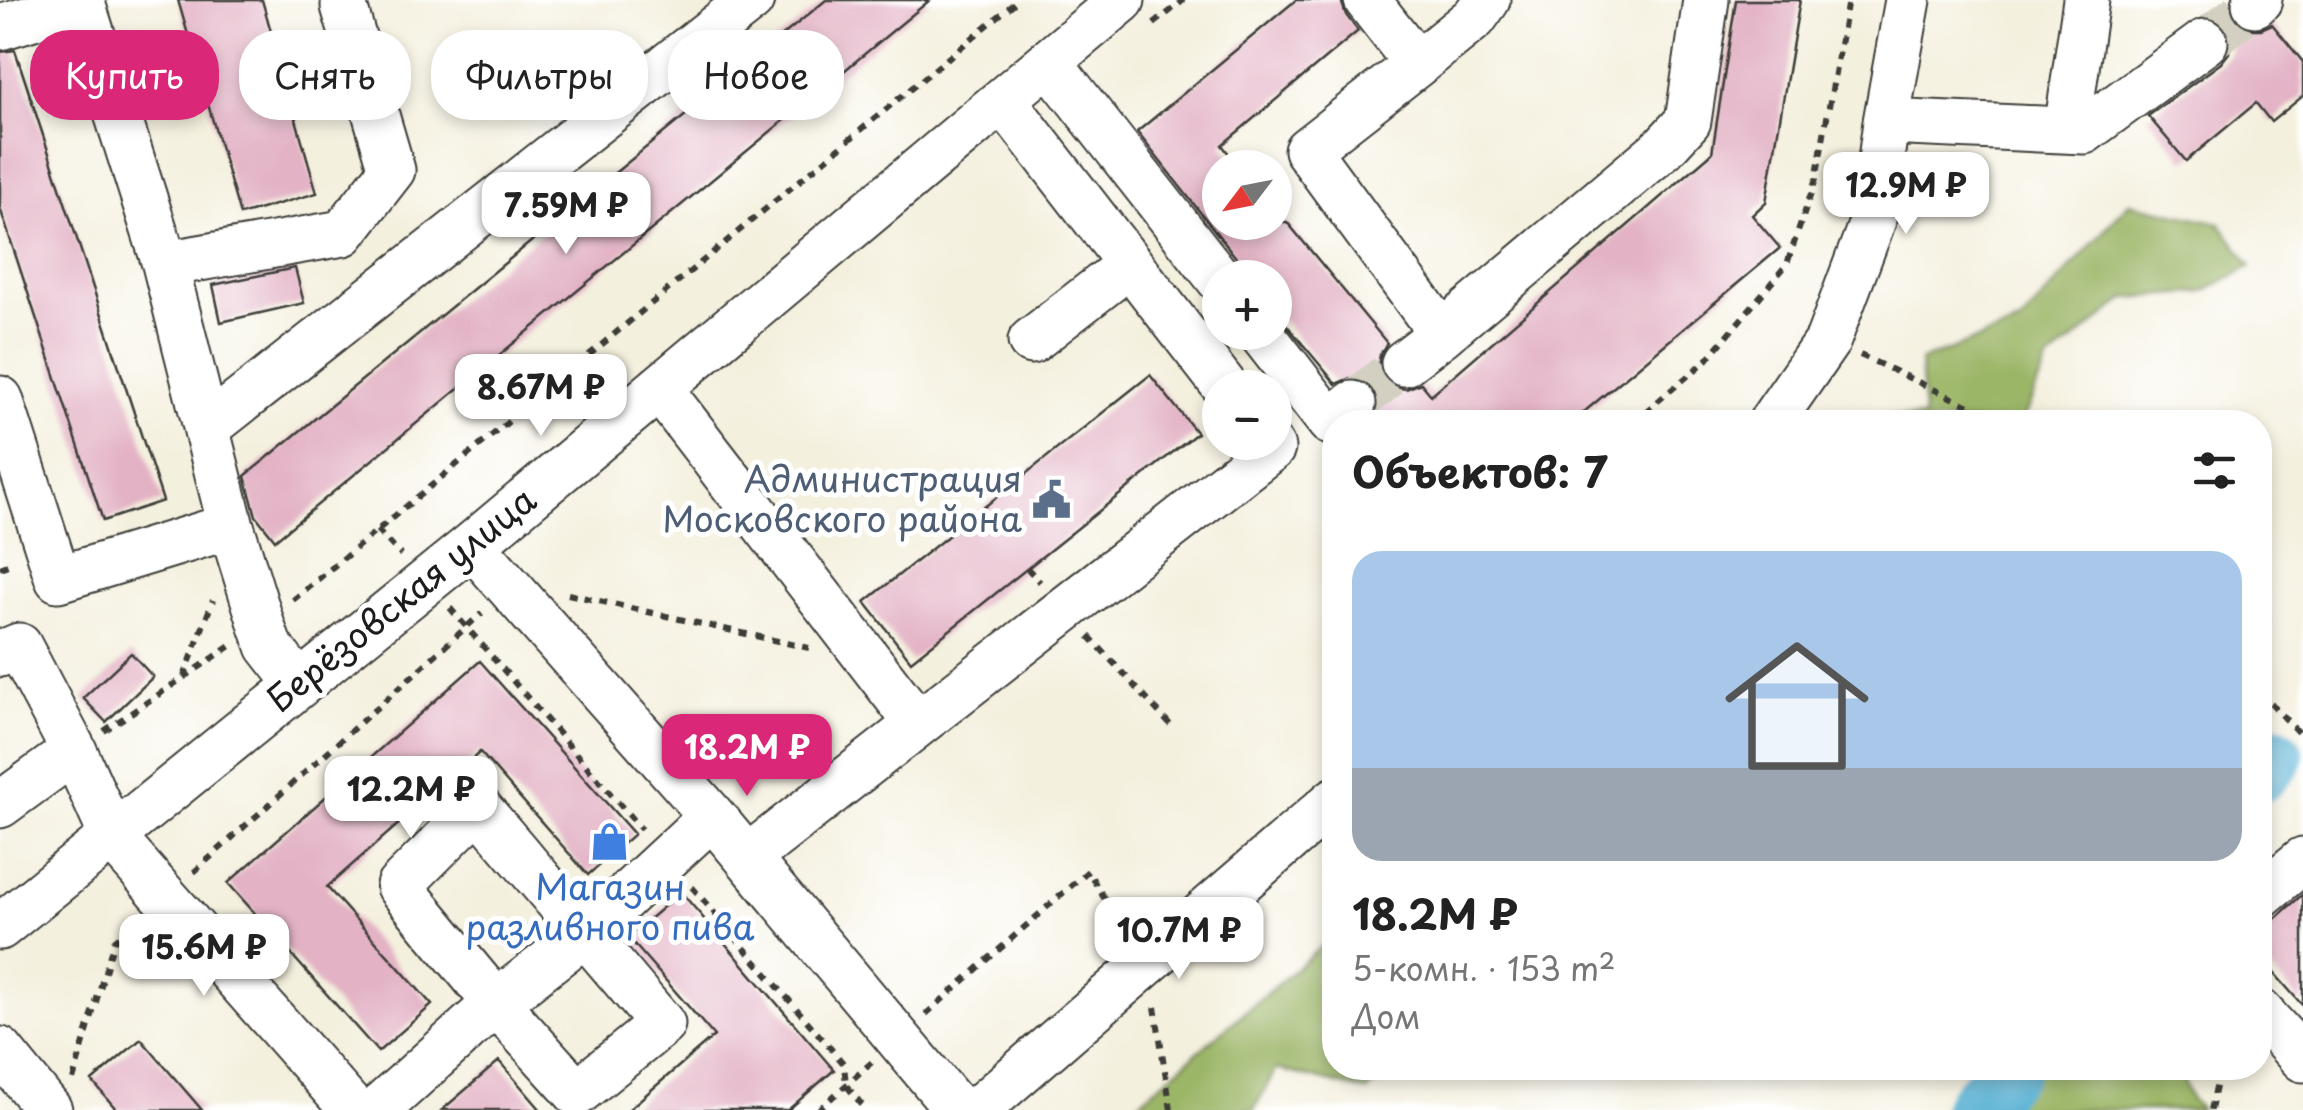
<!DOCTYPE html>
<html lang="ru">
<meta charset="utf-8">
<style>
body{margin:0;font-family:"Playpen Sans",sans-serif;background:#f2f2f2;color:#222;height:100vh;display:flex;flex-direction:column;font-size:38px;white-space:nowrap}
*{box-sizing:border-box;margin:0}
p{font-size:32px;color:#767676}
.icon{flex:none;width:55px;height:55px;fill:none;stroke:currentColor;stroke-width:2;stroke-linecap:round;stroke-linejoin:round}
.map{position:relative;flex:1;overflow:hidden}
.details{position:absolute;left:1322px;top:410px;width:950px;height:670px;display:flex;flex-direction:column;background:#fff;border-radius:40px;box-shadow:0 5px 15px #0003}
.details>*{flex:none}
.guide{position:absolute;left:30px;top:30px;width:950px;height:90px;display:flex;gap:20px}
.needle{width:65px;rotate:238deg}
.buttons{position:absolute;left:1202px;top:150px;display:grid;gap:20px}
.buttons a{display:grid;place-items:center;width:90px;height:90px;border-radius:50%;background:#fff;box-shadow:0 5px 15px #0003;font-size:50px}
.price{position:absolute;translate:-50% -85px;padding:0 22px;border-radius:20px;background:#fff;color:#222;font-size:32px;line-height:65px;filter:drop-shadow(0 2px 5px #0008)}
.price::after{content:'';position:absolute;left:50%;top:60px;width:30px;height:22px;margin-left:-15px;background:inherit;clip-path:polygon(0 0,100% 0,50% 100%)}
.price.active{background:#db2777;color:#fff}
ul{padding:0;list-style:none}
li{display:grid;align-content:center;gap:20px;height:530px;padding:0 30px}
li span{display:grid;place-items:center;height:310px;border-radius:30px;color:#555}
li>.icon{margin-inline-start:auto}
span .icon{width:180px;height:180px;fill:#fffc;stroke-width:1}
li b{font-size:42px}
h2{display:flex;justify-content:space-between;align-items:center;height:120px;padding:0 30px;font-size:42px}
.pill{padding:0 35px;border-radius:40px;background:#fff;box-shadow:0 5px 15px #0003;font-size:35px;line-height:90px}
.pill.active{background:#db2777;color:#fff}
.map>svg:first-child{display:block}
.forest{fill:#9cb667;stroke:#5c6942;stroke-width:2.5}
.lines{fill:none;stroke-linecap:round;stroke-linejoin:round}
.river{stroke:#53afd1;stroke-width:60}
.building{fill:#e3b2c5}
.minor-tunnel{stroke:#d4d0c1;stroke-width:45;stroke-dasharray:45 22;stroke-linecap:butt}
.minor-casing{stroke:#3c3c39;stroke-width:49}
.path{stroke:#3c3c39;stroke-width:6;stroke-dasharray:8 8;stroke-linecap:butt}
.minor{stroke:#fff;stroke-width:45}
.labels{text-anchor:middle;stroke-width:10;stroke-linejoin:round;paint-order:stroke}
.service-label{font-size:35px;fill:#4e5e75;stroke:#fff;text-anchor:end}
.street-label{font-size:35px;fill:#1c1c1c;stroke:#fff}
.shop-label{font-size:35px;fill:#366cbe;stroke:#fff}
</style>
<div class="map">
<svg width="2303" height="1110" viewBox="0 0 2303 1110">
<rect width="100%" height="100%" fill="#fff"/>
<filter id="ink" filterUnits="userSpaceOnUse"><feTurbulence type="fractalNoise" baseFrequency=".01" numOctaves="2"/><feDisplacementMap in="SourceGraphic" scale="20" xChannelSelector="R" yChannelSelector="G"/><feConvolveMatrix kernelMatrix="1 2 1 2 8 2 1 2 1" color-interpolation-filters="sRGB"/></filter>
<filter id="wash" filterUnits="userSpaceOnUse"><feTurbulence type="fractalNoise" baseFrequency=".0048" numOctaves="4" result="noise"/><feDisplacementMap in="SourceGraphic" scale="40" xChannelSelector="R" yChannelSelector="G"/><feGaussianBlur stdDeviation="2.25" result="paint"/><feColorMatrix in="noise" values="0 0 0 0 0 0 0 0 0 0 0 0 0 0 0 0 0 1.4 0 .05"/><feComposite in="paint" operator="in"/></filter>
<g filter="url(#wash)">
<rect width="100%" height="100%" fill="#f4f0de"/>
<path class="forest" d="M2129 203 2220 223 2251 266 2203 292 2127 298 2048 361 2022 422H1864L1872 415 1924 418 1920 361 2020 324Z
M1335 935V1068H1391L1367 1091 1276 1069 1254 1110H1130Z
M2029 1068H2179L2190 1098 2201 1110H1993Z"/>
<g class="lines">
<path class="river" d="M2260 772 2274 756
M1973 1110 2009 1068"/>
</g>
<g id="blocks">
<path class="building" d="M178 0H262L317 193 240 215Z
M826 0H930L275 540 256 516 245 476Z
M1296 0H1341L1346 15 1358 31 1222 145 1240 168H1220V222H1287L1387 343 1380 354 1378 367 1384 380 1393 387 1406 389 1421 383 1431 395 1712 153 1736 0H1800L1766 202 1752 215 1780 248 1572 422H1371L1378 413 1379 401 1373 387 1362 379 1350 378 1336 384 1275 311V278H1247L1241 264 1137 132Z
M2230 10 2236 22 2247 29H2261L2272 24 2303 62V96L2271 122 2256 103 2186 161 2148 116 2221 63 2229 53 2231 38 2227 27 2218 20Z
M15 50 163 501 103 521 0 208V52Z
M295 268 304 303 221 322 213 285Z
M1150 375 1197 433 911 661 865 602Z
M131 653 153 677 106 722 83 698Z
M480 661 634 834 588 875 480 752 327 887 432 1005 378 1052 228 883Z
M681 892 834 1070 788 1110H628L714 1036 628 937Z
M2303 894V1006L2260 957V932Z
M540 921 547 930 520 951 513 942Z
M141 1039 202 1110H117L92 1081Z
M499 1061 541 1110H442Z"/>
</g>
</g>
<g filter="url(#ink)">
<use href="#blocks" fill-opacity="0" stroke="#3c3c39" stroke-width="2.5"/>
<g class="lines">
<path class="minor-tunnel" d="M2205 42 2255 4
M1353 404 1404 363"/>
<defs>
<path id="minor" d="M81 0 165 264 231 526 262 626 269 646 298 683
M1367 0 1417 64 1307 150 1442 334 1663 148 1688 121 1706 0
M2255 4 2259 0
M0 27 82 2
M1049 62 1220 280
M1417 64 1474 18 1487 0
M1003 100 1130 264 1031 341
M1886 122 2084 131 2205 42
M2067 130 2086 0
M165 264 343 233 392 170 344 6
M1130 264 1226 388
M1260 332 1330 422 1353 404
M1404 363 1442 334
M659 388 918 724 747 858
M0 399 58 579 231 526
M1771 422 1828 340 1873 220 1886 122 1908 0
M208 427 751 0
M472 545 712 816 958 1110
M0 654 19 646 74 751 113 838 353 1110
M918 724 1272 448 1268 442
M0 805 74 751
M478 807 662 1024 577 1093 496 1003 399 886Z
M2260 896 2303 860
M0 927 472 545 1122 0
M2260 1012 2303 1059
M0 1050 49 1110
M377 1110 496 1003 587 932 712 816
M977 1110 1335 800"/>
</defs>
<use href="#minor" class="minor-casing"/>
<path class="path" d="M1154 24 1184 0
M1860 355 1993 417 1998 422
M1633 422 1707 360 1787 264 1816 179 1848 0
M377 530 401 555
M0 568 13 563
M1027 568 1040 582
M568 594 809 648
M293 600 1018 0
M450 608 641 829
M1089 636 1175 730
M184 677 213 600
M2260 691 2303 738
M104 731 231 646
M194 872 482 613
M692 887 844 1064 846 1085 866 1110
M1155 1007 1171 1110
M926 1014 1088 871 1124 932
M73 1080 114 941 139 920
M818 1110 872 1062
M2211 1110 2220 1068"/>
<use href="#minor" class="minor"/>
</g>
</g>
<defs>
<symbol id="civic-bare" viewBox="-9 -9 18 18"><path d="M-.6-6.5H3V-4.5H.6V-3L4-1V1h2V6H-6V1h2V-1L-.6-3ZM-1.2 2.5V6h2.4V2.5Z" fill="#5c6f8a" stroke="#fff" stroke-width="2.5" paint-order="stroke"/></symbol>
<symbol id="shop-bare" viewBox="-9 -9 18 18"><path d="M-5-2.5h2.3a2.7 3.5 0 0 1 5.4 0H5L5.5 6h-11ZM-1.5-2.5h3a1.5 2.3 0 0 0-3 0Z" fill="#3f7fe0" stroke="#fff" stroke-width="2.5" paint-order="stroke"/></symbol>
</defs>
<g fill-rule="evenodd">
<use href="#civic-bare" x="1024" y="472" width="55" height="55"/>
<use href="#shop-bare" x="582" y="814" width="55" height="55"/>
</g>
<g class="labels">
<g class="service-label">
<text x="1022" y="492">Администрация<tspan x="1022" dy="40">Московского района</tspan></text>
</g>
<g class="street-label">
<text transform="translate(402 600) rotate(-39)" y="12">Берёзовская улица</text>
</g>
<g class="shop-label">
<text x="610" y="900">Магазин<tspan x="610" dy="40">разливного пива</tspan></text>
</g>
</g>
</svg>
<div class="buttons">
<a><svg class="needle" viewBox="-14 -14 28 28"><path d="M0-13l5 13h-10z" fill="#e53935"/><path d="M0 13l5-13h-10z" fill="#767676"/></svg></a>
<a>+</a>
<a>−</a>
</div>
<b class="price" style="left:1906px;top:237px">12.9M ₽</b>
<b class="price" style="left:566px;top:257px">7.59M ₽</b>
<b class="price" style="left:541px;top:439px">8.67M ₽</b>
<b class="price active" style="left:747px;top:799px">18.2M ₽</b>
<b class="price" style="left:411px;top:841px">12.2M ₽</b>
<b class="price" style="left:1179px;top:982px">10.7M ₽</b>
<b class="price" style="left:204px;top:999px">15.6M ₽</b>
<div class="guide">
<a class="pill active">Купить</a>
<a class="pill">Снять</a>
<a class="pill">Фильтры</a>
<a class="pill">Новое</a>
</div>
<section class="details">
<h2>Объектов: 7<svg class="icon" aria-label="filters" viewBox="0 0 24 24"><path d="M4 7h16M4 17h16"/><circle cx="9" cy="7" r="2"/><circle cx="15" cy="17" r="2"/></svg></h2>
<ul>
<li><span style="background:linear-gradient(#a9c7e8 70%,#9aa5b1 0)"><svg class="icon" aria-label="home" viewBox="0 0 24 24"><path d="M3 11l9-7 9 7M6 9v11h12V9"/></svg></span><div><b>18.2M ₽</b><p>5-комн. · 153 m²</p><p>Дом</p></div></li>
</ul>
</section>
</div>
